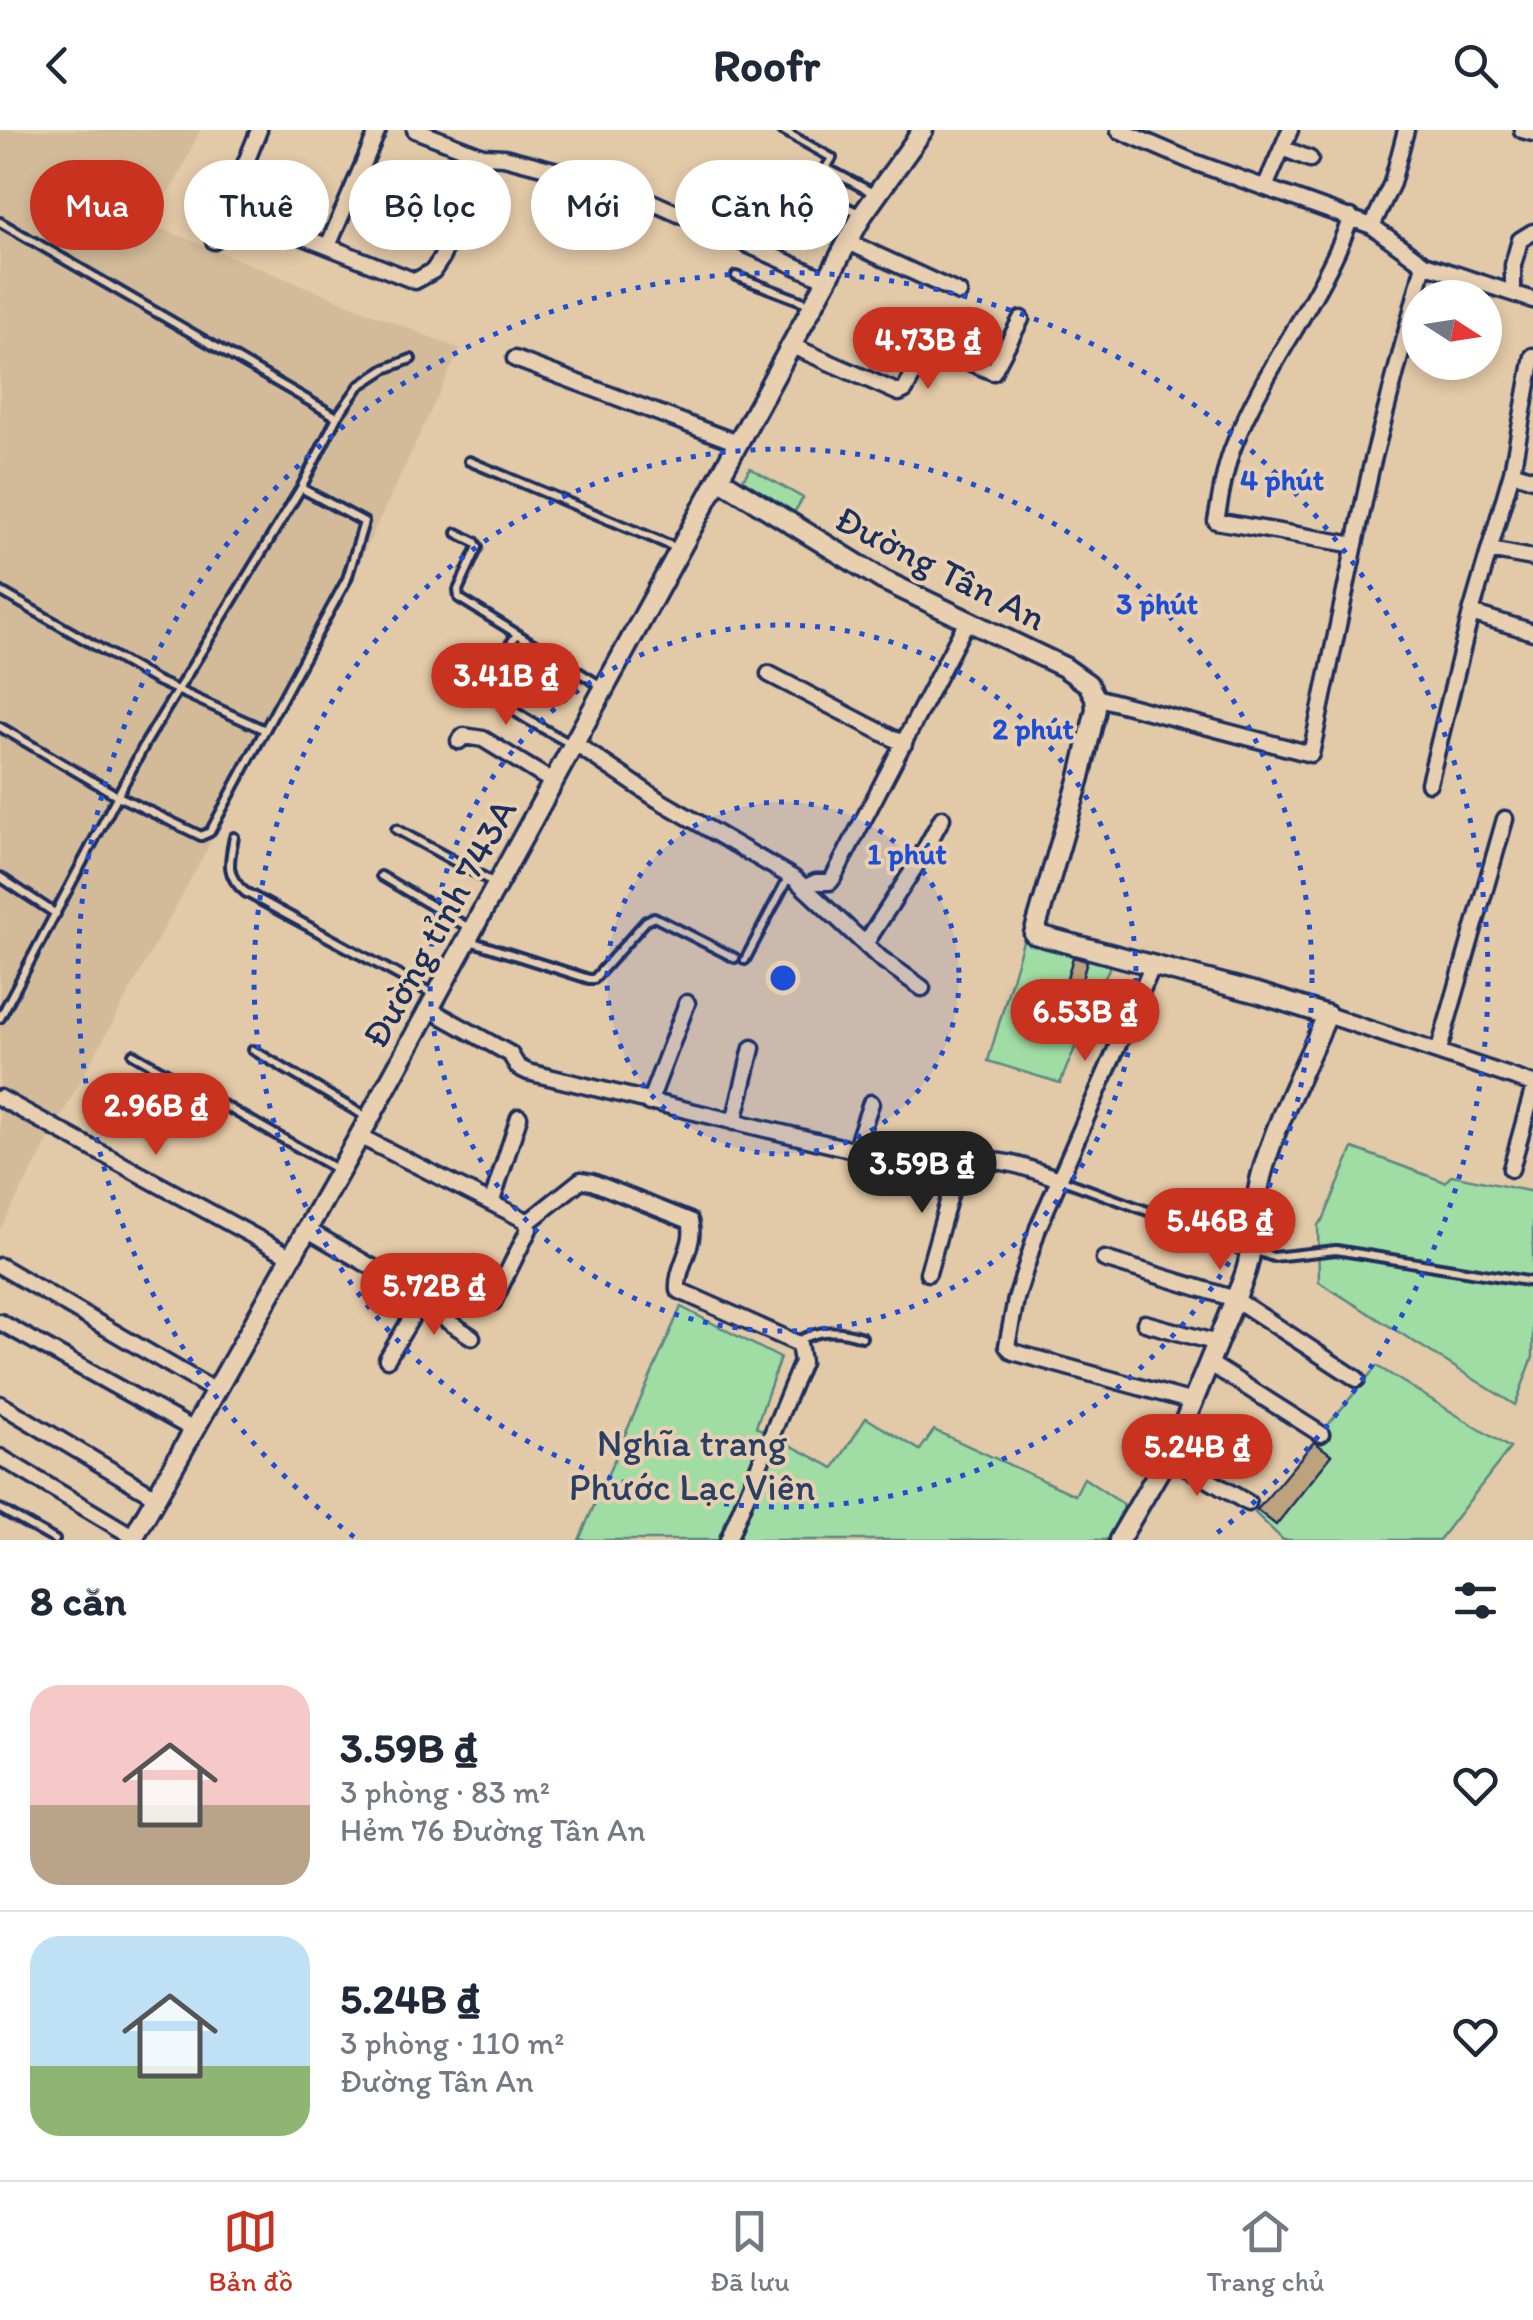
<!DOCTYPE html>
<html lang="vi">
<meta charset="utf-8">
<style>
body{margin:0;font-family:Itim,sans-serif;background:#f6f6f7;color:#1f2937;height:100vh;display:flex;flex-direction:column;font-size:38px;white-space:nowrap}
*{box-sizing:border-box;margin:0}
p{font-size:32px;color:#747a83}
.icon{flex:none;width:55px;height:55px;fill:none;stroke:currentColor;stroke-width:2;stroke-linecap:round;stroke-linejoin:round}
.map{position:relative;height:1410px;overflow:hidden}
.details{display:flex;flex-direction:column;background:#fff;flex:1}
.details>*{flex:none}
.top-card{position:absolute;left:30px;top:30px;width:1000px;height:90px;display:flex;gap:20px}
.needle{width:65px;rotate:102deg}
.controls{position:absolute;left:1402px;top:150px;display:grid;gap:20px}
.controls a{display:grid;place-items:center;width:100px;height:100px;border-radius:50%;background:#fff;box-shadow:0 5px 15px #0003;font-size:50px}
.price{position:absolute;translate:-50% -85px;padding:0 22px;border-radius:35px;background:#c8321e;color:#fff;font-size:32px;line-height:65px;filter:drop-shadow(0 2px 5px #0008)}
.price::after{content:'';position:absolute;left:50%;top:60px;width:30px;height:22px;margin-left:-15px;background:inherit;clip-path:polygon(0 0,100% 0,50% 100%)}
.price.selected{background:#222;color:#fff}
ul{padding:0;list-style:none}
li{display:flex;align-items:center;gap:30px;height:250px;padding:0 30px}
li+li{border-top:2px solid #e0e1e3}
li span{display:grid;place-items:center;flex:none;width:280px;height:200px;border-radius:30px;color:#555}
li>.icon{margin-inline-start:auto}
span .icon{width:120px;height:120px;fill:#fffc;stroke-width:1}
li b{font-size:42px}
h2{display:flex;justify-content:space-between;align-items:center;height:120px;padding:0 30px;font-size:42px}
.chip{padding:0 35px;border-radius:45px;background:#fff;box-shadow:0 5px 15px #0003;font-size:35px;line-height:90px}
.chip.selected{background:#c8321e;color:#fff}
header{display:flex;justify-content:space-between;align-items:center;height:130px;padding:0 30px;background:#fff;font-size:45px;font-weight:800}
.tab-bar{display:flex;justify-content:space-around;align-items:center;height:140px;border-top:2px solid #e0e1e3;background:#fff;font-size:28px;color:#747a83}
.tab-bar a{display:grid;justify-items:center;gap:5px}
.tab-bar .selected{color:#c8321e}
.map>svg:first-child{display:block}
.built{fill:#d3bb9a}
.green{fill:#9fdda5;stroke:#5d8682;stroke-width:2.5}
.building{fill:#bca37e;stroke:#1b2f5e;stroke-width:2.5}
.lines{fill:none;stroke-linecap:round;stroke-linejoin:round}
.lane-casing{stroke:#1b2f5e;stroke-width:14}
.street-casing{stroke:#1b2f5e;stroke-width:21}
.secondary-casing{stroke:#1b2f5e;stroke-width:25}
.lane{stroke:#e7cfb0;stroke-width:6}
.street{stroke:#e7cfb0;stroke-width:14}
.secondary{stroke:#e7cfb0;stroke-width:18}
.ring{fill:none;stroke:#1d4ed8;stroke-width:5;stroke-dasharray:5 10}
.labels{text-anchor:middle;stroke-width:8;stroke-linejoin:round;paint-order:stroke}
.street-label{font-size:38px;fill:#1b2f5e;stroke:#e7cfb0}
.park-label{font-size:38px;fill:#284065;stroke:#e7cfb0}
.centre{fill:#1d4ed8;stroke:#e7cfb0;stroke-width:5}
.ring-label{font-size:30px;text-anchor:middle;font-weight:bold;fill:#1d4ed8;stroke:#e7cfb0;stroke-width:8;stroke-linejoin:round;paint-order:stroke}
</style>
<header><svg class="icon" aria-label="back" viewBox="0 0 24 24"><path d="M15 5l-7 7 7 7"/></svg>Roofr<svg class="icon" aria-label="search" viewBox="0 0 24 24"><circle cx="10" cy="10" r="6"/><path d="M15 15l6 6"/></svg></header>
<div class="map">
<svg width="1533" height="1410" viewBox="0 0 1533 1410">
<rect width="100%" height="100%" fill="#e2c9a7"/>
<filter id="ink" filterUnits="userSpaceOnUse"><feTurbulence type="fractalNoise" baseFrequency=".01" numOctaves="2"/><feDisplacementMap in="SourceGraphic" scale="20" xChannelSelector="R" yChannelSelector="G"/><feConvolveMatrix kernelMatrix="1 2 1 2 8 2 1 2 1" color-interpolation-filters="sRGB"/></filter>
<g filter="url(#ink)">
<path class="built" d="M0 0H200L175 53 145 92 460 219 333 488 0 1099Z"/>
<path class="green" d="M750 338 803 368 792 386 739 356Z
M1024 808 1110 836 1060 953 988 931Z
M1353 1018 1445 1052 1452 1045 1533 1062V1227L1515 1275 1319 1152 1318 1095 1324 1088Z
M681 1177 780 1228 756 1297 834 1338 866 1288 920 1320 934 1300 1075 1365 1084 1348 1124 1375 1109 1410H579Z
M1377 1236 1510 1318 1439 1410H1283L1255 1383Z"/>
<path class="building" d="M1073 827 1087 831 1081 853 1067 849Z
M1216 1295 1235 1307 1213 1340 1194 1329Z
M1314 1312 1332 1325 1276 1395 1257 1380Z"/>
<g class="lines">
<defs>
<path id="lane" d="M782 0 832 28 826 38 875 64
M804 72 819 65 862 84
M0 92 337 287
M736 146 812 175
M469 331 679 419
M457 403 475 412 478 417 458 460 459 468 603 557
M0 461 155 550 265 600 347 449 364 392 301 358
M517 504C508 518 491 537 490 553 489 573 552 603 569 613
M0 597 118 666 201 706 210 702 265 600
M396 699 496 754
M234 707C229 732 225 745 245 762L435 865
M381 746 471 799
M0 747 56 784
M470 811 589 849H594L646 791 654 787 735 828
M745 830 789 746
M0 888 146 612 301 358 337 287 359 256 385 239 411 229
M253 920 368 988
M133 924 338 1040
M1060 1049 1273 1127 1336 1120 1533 1152
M798 1211C820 1199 838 1199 862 1207
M0 1379 55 1410"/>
<path id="street" d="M415 0 483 26 504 27 603 53 645 69 827 150
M1119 0 1191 31 1372 96 1392 53 1406 0
M1522 0 1533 3
M1282 18 1310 29
M1265 57 1290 0
M228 77 415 151 433 141 441 129 483 26
M1351 87C1322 169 1265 235 1234 315 1224 339 1221 366 1216 391L1355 415
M1372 96 1424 134 1533 170
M214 111 259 0
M848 112 959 163
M328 116 378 0
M1513 163V135L1520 110 1533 102
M792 216 899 263 905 260 928 215 993 242 1021 189
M1533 226 1512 342 1471 483 1533 502
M515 229 738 313
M1512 342 1533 349
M1489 420 1533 428
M769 544 904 614
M1095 567 1311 624 1371 338 1424 134
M459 611 464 606 483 609 553 652
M574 613 657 669 795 749 880 828 922 858
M1429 653 1471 483
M806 757 816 752H830L833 748 967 491
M865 814 917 734 942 688
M1152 837 1038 1098 1016 1169 1007 1216 1013 1222 1193 1272
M429 879 510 924 518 937 528 942 937 1040C955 1042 968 1032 985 1031 1010 1030 1036 1041 1059 1049
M1327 885 1533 954
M1439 920 1505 689
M0 968 290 1126
M649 973 687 873
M734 992 752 918
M359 1006 525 1090 529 1099 493 1172
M855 1020 871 973
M1511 1039 1533 960
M492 1071 519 987
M527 1093 581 1050 592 1052 690 1091C697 1115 676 1136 678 1160L799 1214 802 1232 728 1410
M306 1099 419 1164 420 1173 387 1229
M1104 1129 1235 1169 1357 1249
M0 1136 215 1261
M928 1143 957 1040
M420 1173 472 1207
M0 1192 194 1300
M1145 1193 1217 1213
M1209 1233 1321 1304
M0 1274 156 1367
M0 1327 134 1407
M1169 1327 1248 1373"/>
<path id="secondary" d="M719 349 883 450 1064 537 1088 554 1095 567 1096 579 1080 647 1034 804 1261 864 1327 885C1305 937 1277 989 1262 1043 1252 1078 1256 1116 1243 1150L1177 1310 1119 1410
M132 1410 369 989 863 84 923 0"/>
</defs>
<use href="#lane" class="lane-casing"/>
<use href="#street" class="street-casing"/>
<use href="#secondary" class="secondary-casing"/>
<use href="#lane" class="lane"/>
<use href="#street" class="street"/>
<use href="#secondary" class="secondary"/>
</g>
</g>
<circle cx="783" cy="848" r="176" fill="#1d4ed8" fill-opacity=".12"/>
<g class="ring">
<circle cx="783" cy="848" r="176"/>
<circle cx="783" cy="848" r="353"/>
<circle cx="783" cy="848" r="529"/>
<path d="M354 1407A705 705 0 1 1 1212 1407"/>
</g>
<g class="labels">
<g class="street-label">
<text transform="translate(941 438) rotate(27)" y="13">Đường Tân An</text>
<text transform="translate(439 793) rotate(-61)" y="13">Đường tỉnh 743A</text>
</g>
<g class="park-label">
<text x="692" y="1326">Nghĩa trang<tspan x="692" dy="44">Phước Lạc Viên</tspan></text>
</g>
</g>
<circle cx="783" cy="848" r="15" class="centre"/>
<g class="ring-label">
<text x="1282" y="360">4 phút</text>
<text x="1157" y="484">3 phút</text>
<text x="1033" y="609">2 phút</text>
<text x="907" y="734">1 phút</text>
</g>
</svg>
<div class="controls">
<a><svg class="needle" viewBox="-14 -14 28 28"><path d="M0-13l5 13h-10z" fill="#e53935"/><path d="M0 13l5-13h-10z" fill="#747a83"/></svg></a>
</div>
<b class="price" style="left:928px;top:262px">4.73B ₫</b>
<b class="price" style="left:506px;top:598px">3.41B ₫</b>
<b class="price" style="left:1085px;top:934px">6.53B ₫</b>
<b class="price" style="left:156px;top:1028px">2.96B ₫</b>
<b class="price selected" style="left:922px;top:1086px">3.59B ₫</b>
<b class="price" style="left:1220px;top:1143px">5.46B ₫</b>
<b class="price" style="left:434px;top:1208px">5.72B ₫</b>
<b class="price" style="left:1197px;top:1369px">5.24B ₫</b>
<div class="top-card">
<a class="chip selected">Mua</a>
<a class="chip">Thuê</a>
<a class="chip">Bộ lọc</a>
<a class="chip">Mới</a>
<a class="chip">Căn hộ</a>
</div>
</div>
<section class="details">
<h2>8 căn<svg class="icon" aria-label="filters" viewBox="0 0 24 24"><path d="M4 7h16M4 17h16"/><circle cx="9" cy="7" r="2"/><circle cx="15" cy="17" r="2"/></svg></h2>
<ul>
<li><span style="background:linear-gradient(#f6c9c9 60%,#b9a48a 0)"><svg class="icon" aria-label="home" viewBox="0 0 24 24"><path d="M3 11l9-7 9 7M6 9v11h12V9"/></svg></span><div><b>3.59B ₫</b><p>3 phòng · 83 m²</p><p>Hẻm 76 Đường Tân An</p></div><svg class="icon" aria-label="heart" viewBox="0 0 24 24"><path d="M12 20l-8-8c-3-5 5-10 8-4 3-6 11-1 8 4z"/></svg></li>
<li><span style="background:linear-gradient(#bfe0f5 65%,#8fb573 0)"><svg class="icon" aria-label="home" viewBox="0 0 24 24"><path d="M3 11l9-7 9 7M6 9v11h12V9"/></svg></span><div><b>5.24B ₫</b><p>3 phòng · 110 m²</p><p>Đường Tân An</p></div><svg class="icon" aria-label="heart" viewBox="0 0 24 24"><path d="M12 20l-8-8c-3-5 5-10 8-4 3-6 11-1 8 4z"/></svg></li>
</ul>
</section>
<nav class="tab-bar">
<a class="selected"><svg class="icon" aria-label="map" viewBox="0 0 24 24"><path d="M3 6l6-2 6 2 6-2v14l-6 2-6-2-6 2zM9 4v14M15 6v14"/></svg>Bản đồ</a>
<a><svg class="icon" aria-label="saved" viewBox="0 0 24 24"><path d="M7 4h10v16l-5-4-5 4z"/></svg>Đã lưu</a>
<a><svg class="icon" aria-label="home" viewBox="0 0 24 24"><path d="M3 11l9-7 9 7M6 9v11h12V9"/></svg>Trang chủ</a>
</nav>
